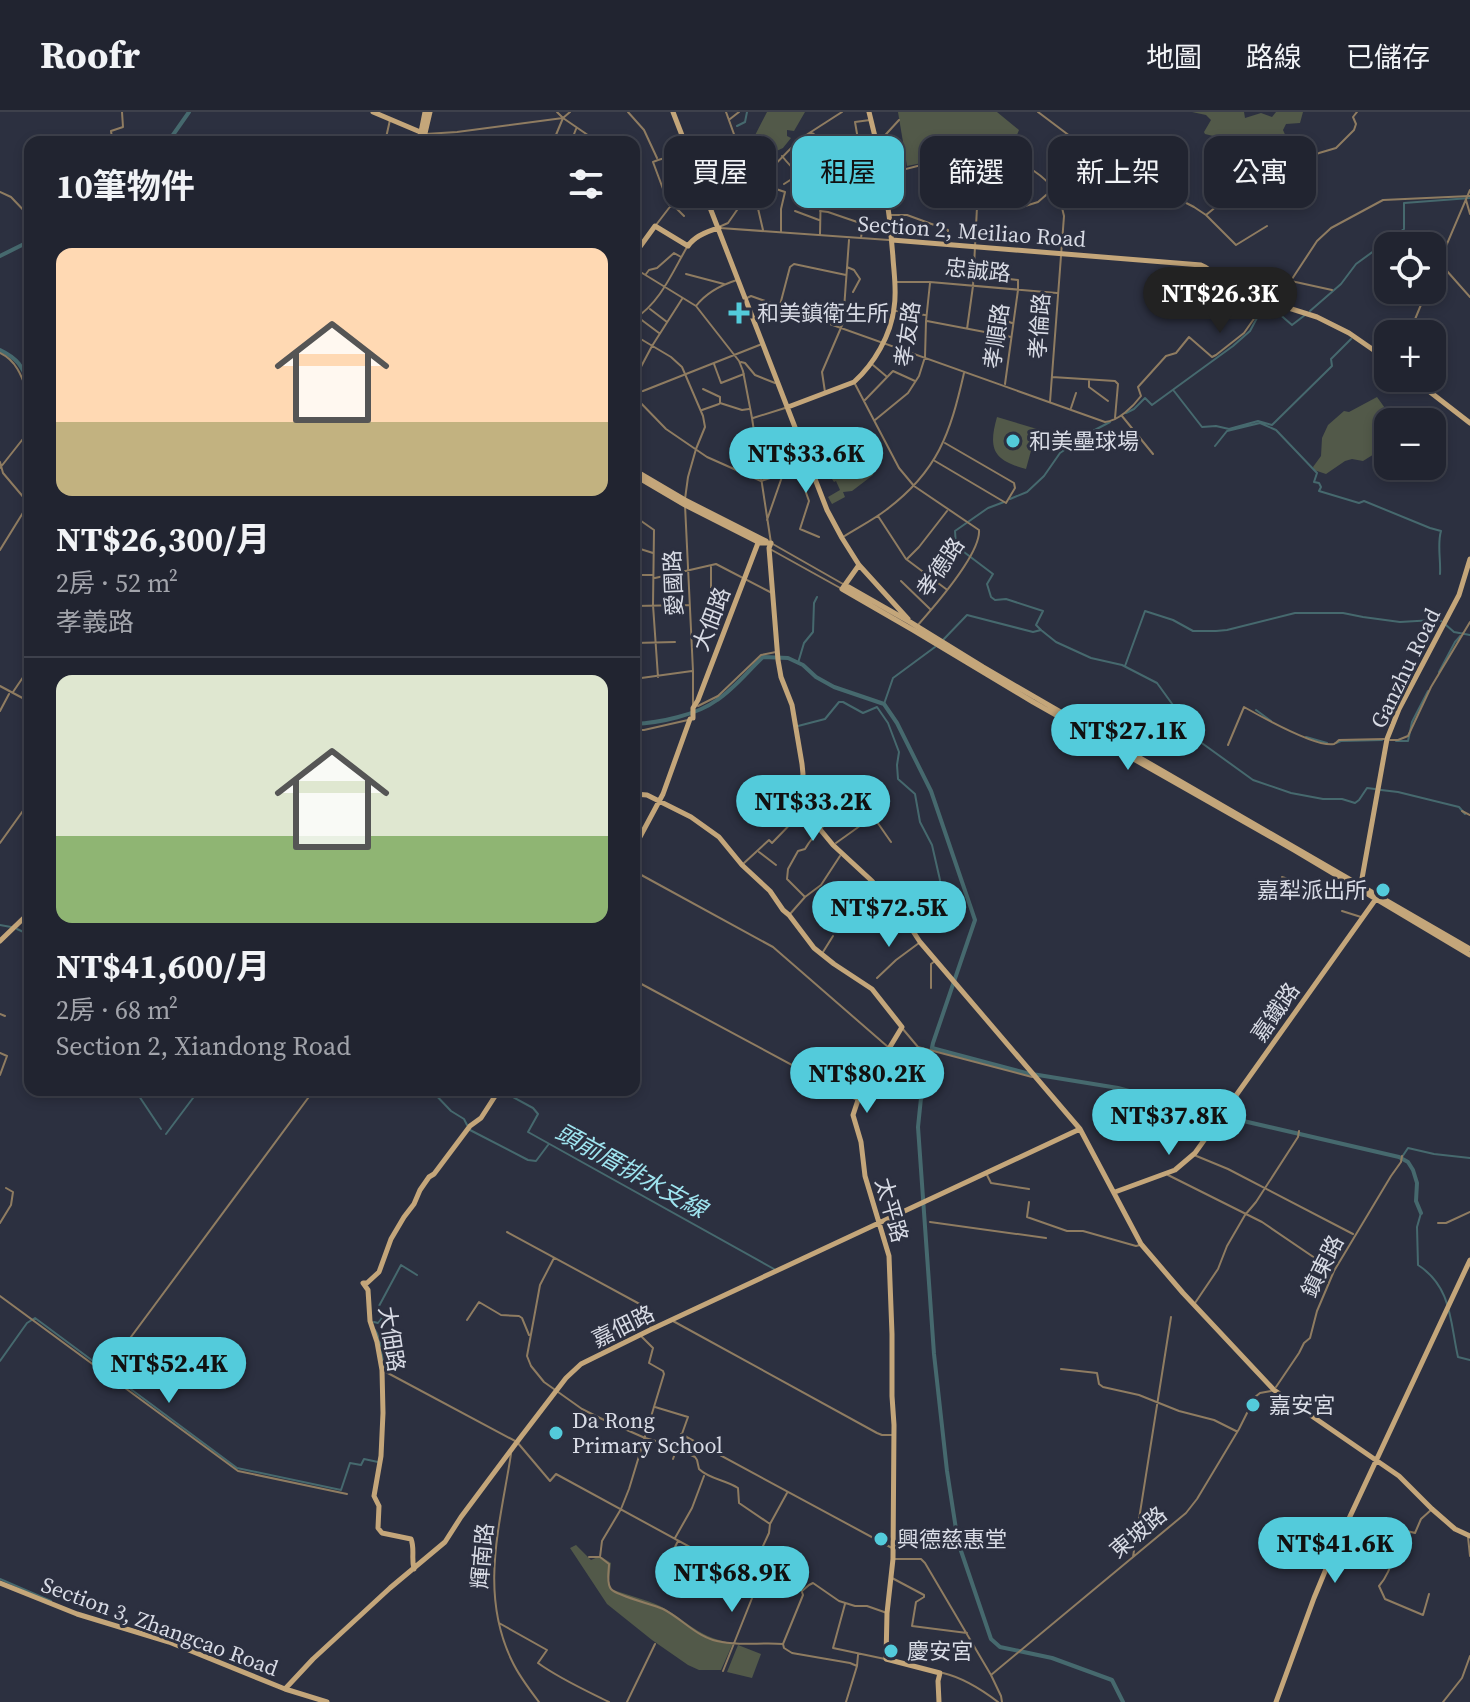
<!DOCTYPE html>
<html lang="zh-TW">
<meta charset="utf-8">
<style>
body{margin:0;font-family:"Source Serif 4","Noto Sans TC",serif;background:#292c38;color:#f1f3f6;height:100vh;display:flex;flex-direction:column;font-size:30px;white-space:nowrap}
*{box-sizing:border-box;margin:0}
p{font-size:26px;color:#a2a4ab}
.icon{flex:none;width:44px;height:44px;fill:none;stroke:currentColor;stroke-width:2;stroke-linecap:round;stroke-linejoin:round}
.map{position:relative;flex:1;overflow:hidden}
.sheet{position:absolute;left:24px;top:24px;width:616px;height:960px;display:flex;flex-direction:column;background:#212430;border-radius:16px;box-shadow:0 4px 12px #0003,0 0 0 2px #3e414c}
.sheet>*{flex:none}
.top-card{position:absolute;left:664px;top:24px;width:686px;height:72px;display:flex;gap:16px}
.fabs{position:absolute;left:1374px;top:120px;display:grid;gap:16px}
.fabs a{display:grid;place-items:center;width:72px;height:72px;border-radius:16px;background:#212430;box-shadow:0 4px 12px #0003,0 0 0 2px #3e414c;font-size:40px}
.price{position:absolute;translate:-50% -68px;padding:0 18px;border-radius:28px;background:#53cbdb;color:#111;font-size:26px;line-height:52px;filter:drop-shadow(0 2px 4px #0008)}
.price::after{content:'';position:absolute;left:50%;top:48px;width:24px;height:18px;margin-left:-12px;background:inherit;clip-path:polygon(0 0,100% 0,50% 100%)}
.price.active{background:#222;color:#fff}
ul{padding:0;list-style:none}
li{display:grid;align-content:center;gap:16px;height:424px;padding:0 32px}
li+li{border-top:2px solid #3e414c}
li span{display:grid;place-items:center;height:248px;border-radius:16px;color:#555}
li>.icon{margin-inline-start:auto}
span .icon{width:144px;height:144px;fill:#fffc;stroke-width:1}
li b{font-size:34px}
h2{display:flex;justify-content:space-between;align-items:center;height:96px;padding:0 32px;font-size:34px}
.chip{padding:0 28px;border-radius:16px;background:#212430;box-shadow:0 4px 12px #0003,0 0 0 2px #3e414c;font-size:28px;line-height:72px}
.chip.active{background:#53cbdb;color:#111}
header{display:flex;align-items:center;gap:48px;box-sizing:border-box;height:112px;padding:0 40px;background:#212430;border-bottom:2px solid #3e414c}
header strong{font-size:38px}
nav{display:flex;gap:44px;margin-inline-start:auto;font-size:28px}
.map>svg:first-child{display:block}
.green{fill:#525949}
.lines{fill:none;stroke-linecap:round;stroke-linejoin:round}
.stream{stroke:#46696e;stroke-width:2}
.canal{stroke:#46696e;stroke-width:4}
.street{stroke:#8f7c61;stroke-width:2}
.secondary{stroke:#c4a67a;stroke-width:5}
.poi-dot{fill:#53cbdb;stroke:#2c3040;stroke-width:3}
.labels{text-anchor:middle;stroke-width:6;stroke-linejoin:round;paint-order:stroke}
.street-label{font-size:22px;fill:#d8dbe5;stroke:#2c3040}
.poi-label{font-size:22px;fill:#d8dbe5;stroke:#2c3040;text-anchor:start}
.water-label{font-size:24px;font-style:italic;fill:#9fe5f0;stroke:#2c3040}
</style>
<header>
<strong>Roofr</strong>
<nav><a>地圖</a><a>路線</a><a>已儲存</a></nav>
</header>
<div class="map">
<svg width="1470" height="1590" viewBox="0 0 1470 1590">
<rect width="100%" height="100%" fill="#2c3040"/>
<path class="green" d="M767 0H805L794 19 787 18V24L791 26 783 36 768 43 765 52 760 50 759 45 752 41 750 33Z
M898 0H997L1019 18 1010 40 985 38 983 43H962L907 54Z
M1192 0H1244L1245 6 1261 1 1272 5 1276 0H1303L1300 11 1286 12 1283 18 1287 27 1285 33 1272 35 1258 45 1242 31 1205 22 1204 20 1211 8 1206 3Z
M1377 285 1395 310H1388V326L1384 334 1379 339 1363 349 1352 347 1345 349 1326 362 1314 358 1313 355 1321 344 1322 326 1328 313 1344 299 1349 300Z
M997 305 1037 317 1026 357C993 348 988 337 997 305Z
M874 337 876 339 868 346 875 354 873 363 852 379 843 380 845 385 832 392 828 385 840 378 836 369 834 370 832 367Z
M576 1433 591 1448 600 1444 611 1451 609 1469 611 1477C627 1483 645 1487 660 1494 688 1509 698 1526 733 1531L721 1558H699L688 1553 652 1528 607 1492 570 1436Z
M738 1533 761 1542 752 1566 727 1560Z"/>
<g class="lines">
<path class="stream" d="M737 14 745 10 747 0
M1310 199 1341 172 1356 152 1404 117V91L1470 86
M1174 279 1202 315 1216 314 1229 317 1258 309 1272 313 1332 254 1331 247 1351 227
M1126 301 1134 297 1145 286 1152 293 1233 234 1250 219 1257 206 1269 193 1292 213 1305 203
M1215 334 1227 319 1260 311 1276 318 1317 361 1314 370 1319 371 1321 375 1319 379 1359 391 1364 389 1430 416 1441 419C1437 432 1441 448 1440 462
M1010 387 1027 380 1044 364 1060 341 1089 321 1110 310
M1004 390 988 396 955 419 956 434 993 462 987 472 991 485 995 488 1006 487 1043 499 1036 513 1041 518
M1446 513 1454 520 1470 523
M943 528 967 503 1033 520 1041 518 1056 530 1091 546 1122 553 1157 571 1199 629 1253 668 1291 681 1323 687H1342L1355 691 1359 688 1367 676 1375 677
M798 551 804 531 813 520 814 491 817 485
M1125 554 1145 499 1173 508 1193 519H1216L1227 518 1295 501H1343L1363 505 1400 510 1434 508 1441 509
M1439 560 1455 530 1463 521
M884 592 893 566 935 535
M1256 598 1271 609
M798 614 825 607 839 590H843L863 601 877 595 888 611 899 640 897 653 898 667 915 682 920 710 932 733 940 768 939 778
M1306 625 1327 631
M1396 629H1408L1412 610 1428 579
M1336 631 1341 629 1382 628
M1381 678 1398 680 1459 695 1465 702
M0 813 11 815
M17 817 30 823
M135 978 161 1017
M431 978 451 999 464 1007 467 1013
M502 979 533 996 538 1002 528 1020 774 1157
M470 1018 528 1048 536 1049 548 1033
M166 1022 199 978
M1402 1045 1408 1036 1434 1042 1470 1046
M1421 1101 1417 1115 1418 1153C1452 1175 1450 1210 1458 1245L1470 1248
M374 1210 378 1211 382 1206 378 1199 379 1194 401 1153 417 1163
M375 1218 379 1225 384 1256 383 1258
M0 1249 27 1211 35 1206 237 1356 341 1378 350 1351 361 1353 364 1347 378 1350
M0 1467 51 1489"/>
<path class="canal" d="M168 30 189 0
M0 144 30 129
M0 238C19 247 22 255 30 273
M634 612C659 611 697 603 717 588 734 577 748 559 763 545L788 546 803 553 816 565 834 575 884 592 897 611 931 679 975 808 933 931 921 986 918 1015 934 1242 947 1359 958 1430 991 1527 1000 1535 1052 1546 1112 1568 1123 1590
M932 936 1026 961 1118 976 1213 1002 1399 1045 1408 1050 1413 1058 1417 1071 1416 1089 1421 1101"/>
<path class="street" d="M557 0 563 6 598 30
M628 0 644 18 657 46
M726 0 753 75 763 118
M1038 0 1099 46 1194 95 1206 103 1236 133 1267 114
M730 7 739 0
M811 20 824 30 850 42
M425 22 457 20 563 6
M272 29 275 30
M115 30 112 26 111 19 123 15 122 0
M385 30 390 8
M553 30 563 6 570 0
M571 30 576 17
M878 31 899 8
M793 36 809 46 838 56
M860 39 855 10 870 8
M782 44C793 58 805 69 822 71 837 74 851 70 865 67 920 56 982 27 1034 59 1052 71 1060 84 1064 104L1050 290
M658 48 665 46 683 90 670 95
M658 48 653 50 669 93
M920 55 929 88 940 93 1022 95 1038 90 1053 77
M696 56 739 40
M674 64 694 56
M856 69 851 43 877 37
M761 72 785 80 781 97V120
M784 72 795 65 810 47
M826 72 831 55
M837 73 841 93
M0 80 11 85 30 105
M798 85 819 91
M1466 88 1470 102
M676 96 684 104
M795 99 819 108
M820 99 828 100 863 112 861 126
M891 103H907L948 118V131
M1206 103 1217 94 1232 89 1258 71 1278 64 1319 41 1336 36 1354 18 1356 12 1353 5 1357 0
M656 113 669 96
M719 115 728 111 753 75 800 27 842 0
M720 116 889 128
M820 122 821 73
M1439 150 1470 185
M847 155 854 158 860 167 853 180
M634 156 696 194 739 249 743 259 752 306 771 431 843 472
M646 162 649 158 657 156 674 141 681 145
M686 162 724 172
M973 163 1018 168V178L1005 272
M1292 167 1317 129 1331 116 1383 88 1470 84
M1432 167 1470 78
M896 170H930L1057 181
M747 186 751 184 1105 310C1118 309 1133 295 1141 284L1138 275 1166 244 1176 241 1189 225 1212 245 1216 243 1244 221 1265 191
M1269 186 1276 180 1282 179 1291 169 1332 178
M780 193 790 155 794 152 846 163
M696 194C706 181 721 173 737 168
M650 197 667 210
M896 199 925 203
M989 203 1012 211
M639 206 659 221
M634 207C660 191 672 161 687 135
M927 209 1011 225
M967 217 973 174 977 95
M1409 222 1427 178
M634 223 671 245 682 255 703 304 705 315 696 337 688 365 685 387
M634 234 638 228
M0 241C19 250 23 269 30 287
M741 250 745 251 755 263 775 271
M714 252 721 271 744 262
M873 253 886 264
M1052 265 1115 269 1118 272 1115 306
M634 268 652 234 682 187
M1089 269V275L1108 289
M855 272 899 356 914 374 979 418C981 442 933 496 917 514
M703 277 720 285V291L742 298 749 297
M634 280 643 279 762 232
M825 280 822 260 843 211 849 128
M634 284 666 317 707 345 761 369 807 354
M864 289 893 259 915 269
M1071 296 1076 281
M702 298 719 292
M1122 304 1153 342
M753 306 785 296
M875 308 908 281 919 264 925 245 926 209 930 171
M935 349 1006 391 1015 376 1014 371 945 331
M0 350 3 361 30 393
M0 356 30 318
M798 358 809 389 800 417 819 425
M685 393 693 559V595
M634 404 654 418 653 493 658 565
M878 404 906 447 946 477
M767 408 783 362
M843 425C857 416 873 408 886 398 938 359 950 322 964 261
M634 435 653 441
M770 437 842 477
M0 438 29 391
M907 447 919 435 947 399
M674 451 675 460
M711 455V486
M926 460 946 435
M634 463H653
M655 466 716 452 772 481
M901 469 930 497
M634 494 689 493
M634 531 675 530
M634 567 692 559
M0 574 30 590
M13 580 30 555
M698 594 718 584 761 543 776 540
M0 599 9 582
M634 618H644L688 608
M1390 628H1398L1408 624 1431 575 1470 510
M1228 633 1244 595C1260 604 1317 636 1334 632 1336 631 1338 629 1339 628L1384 627
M1462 699 1470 703
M0 731 30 689
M836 731 871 706 875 707 891 730
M759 740 776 753
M743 752 769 728 772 731 804 698
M634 759 773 835 888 935
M1282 765 1301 771
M805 785 787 767 788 757 798 739 805 737C817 716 839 701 858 686L871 706
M1342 799 1361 805
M790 802 805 785 821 773 840 744
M868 808 888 790
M909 810 936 805
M823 840 833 824
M877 866 896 848 919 831
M634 868 857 988
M931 876V852L935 849
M0 902 5 904
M902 916 918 935 1032 965 1035 964
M0 941 7 944 0 963
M1194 1043 1228 1057 1353 1122
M987 1063 991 1071 1029 1077
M1168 1063 1262 1110 1334 1159
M1029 1090 1027 1105 1067 1119H1083L1136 1134 1140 1133
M930 1110 1046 1126
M0 1111 11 1093 13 1080 6 1076
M1438 1111H1446L1470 1100
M507 1120 647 1196 649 1200 645 1210 651 1216
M554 1146 540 1173 527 1244 531 1254 544 1270 582 1297 602 1307 645 1326 670 1333 695 1345 697 1348 699 1357C709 1367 726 1368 738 1376L739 1391 770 1412
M0 1184 238 1359 347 1382
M1195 1191 1218 1157 1227 1134 1245 1103 1256 1090 1298 1025 1299 1019
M467 1208 479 1190 501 1203 519 1204 522 1206 529 1223
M673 1209 877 1321 882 1323H893
M1061 1257 1097 1261 1099 1272 1103 1275 1139 1283 1179 1299 1214 1308 1236 1319
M384 1259 517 1330 550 1369 556 1362 745 1465H748L756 1449
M105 1260 314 978
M1276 1275 1299 1241 1304 1231 1310 1226 1317 1199 1334 1159 1391 1064 1401 1050 1402 1044
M655 1295 688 1305 673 1347
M681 1322 892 1436
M511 1342C500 1413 479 1481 512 1549 519 1564 529 1577 539 1590
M787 1381 770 1412 769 1421 756 1449 802 1479 809 1473 813 1471 839 1489 855 1494H867L887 1501
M1468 1425 1470 1444
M675 1426 692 1396 704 1364
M589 1445H600L609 1452C609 1459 606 1471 611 1477 617 1484 652 1492 663 1497 683 1507 698 1527 722 1530 742 1534 763 1530 783 1532
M600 1445 602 1429 621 1397 629 1377 664 1262 663 1259 649 1251 653 1236 641 1224
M1133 1445 1171 1205
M895 1447H921L925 1451 991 1563 1001 1584 1002 1590
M661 1463 678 1429
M892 1466 924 1483V1485L916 1490 912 1514 967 1521
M802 1480 803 1483 783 1532 784 1536 792 1541 850 1551 857 1554
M1429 1482 1423 1503 1385 1487 1379 1474C1395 1456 1392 1434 1407 1419L1415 1421 1421 1407 1431 1398
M845 1492 833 1536 885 1547
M499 1511 547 1538 538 1551C560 1567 585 1578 609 1590
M723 1559 764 1456
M943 1561C964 1566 981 1577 998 1590
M991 1563 1186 1401 1197 1387 1239 1317 1255 1285 1260 1281 1271 1279
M627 1590 655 1532
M846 1590 857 1554 858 1543
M1443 1590 1462 1566 1470 1544"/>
<path class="secondary" d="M373 0 425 22
M673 0 827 398 842 426 859 453 908 507
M419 30 425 0
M423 30 430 0
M892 128 1201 153C1215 158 1217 171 1229 177L1317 205 1349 221 1388 248
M634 143 655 114 688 134C694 125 708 119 719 116
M1412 266 1470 311
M788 295 854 270C874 252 891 223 894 196 897 179 894 162 893 146 890 97 882 48 869 0
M634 358 685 388 766 429
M634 363 685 393 760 431
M771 431 769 436 778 548 781 565 792 593 802 652 803 662 800 686 804 698 833 733 872 769 907 810 920 830 1080 1017 1141 1132 1183 1181 1274 1278 1399 1364 1432 1397 1455 1417 1470 1424
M859 453 842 477 913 518 1033 590 1294 738 1470 843
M845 473 910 510 983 555 1470 837
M693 606V596L698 588 758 431H771
M634 682 647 683 691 705 719 725 742 753 770 779 783 798 789 803 814 836 834 852 872 877 902 915 858 988 853 1003 861 1030 865 1064 889 1144 892 1222V1284L894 1313 893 1447 887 1501 886 1547 940 1561 938 1569 939 1590
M634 736 663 682 690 607
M1361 772 1387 627 1399 597 1459 483 1470 447
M0 829 30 800
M1115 1080 1175 1058 1195 1041 1378 784
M414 1457C411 1446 415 1437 411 1427L382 1421 378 1416 379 1394 374 1384 381 1344 383 1301 382 1258 377 1230 370 1209 368 1178 363 1171H367L379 1160 391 1127 404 1105 414 1092 420 1078 429 1065 434 1062 470 1014 481 1006 499 978
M0 1471 77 1502 169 1530 285 1577 327 1590
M285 1577 313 1547 390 1476 445 1430 461 1405 517 1330 566 1266 581 1252 652 1217 1080 1017
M1276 1590 1314 1486 1331 1445 1470 1148"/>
</g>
<g class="poi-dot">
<path d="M735 189h8v8h8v8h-8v8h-8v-8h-8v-8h8z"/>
<circle cx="1013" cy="329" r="8"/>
<circle cx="1383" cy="778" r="8"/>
<circle cx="1253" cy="1293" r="8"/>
<circle cx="556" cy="1321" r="8"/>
<circle cx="881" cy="1427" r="8"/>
<circle cx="891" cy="1539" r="8"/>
</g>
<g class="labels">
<g class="street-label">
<text transform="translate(972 119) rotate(4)" y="8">Section 2, Meiliao Road</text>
<text transform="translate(978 158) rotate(6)" y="8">忠誠路</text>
<text transform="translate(1039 214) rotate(-86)" y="8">孝倫路</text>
<text transform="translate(907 222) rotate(-82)" y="8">孝友路</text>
<text transform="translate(996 224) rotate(-82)" y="8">孝順路</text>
<text transform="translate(940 455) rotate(-56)" y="8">孝德路</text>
<text transform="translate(673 471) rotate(-92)" y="8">愛國路</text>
<text transform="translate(711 507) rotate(-69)" y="8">大佃路</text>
<text transform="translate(1405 556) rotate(-64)" y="8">Ganzhu Road</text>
<text transform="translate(1275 900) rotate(-55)" y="8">嘉鐵路</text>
<text transform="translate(892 1098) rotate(74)" y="8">太平路</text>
<text transform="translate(1322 1154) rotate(-63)" y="8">鎮東路</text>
<text transform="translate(623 1214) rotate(-26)" y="8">嘉佃路</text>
<text transform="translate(392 1227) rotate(81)" y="8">大佃路</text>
<text transform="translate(1138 1420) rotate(-40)" y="8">東坡路</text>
<text transform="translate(482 1444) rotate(-85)" y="8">輝南路</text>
<text transform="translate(160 1514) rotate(20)" y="8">Section 3, Zhangcao Road</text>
</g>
<g class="poi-label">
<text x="757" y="209">和美鎮衛生所</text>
<text x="1029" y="337">和美壘球場</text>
<text x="1367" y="786" text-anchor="end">嘉犁派出所</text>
<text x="1269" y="1301">嘉安宮</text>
<text x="572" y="1316">Da Rong<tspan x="572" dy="25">Primary School</tspan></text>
<text x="897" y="1435">興德慈惠堂</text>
<text x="907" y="1547">慶安宮</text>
</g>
<g class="water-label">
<text transform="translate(631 1059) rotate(29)" y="8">頭前厝排水支線</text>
</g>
</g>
</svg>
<div class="fabs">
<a><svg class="icon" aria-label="locate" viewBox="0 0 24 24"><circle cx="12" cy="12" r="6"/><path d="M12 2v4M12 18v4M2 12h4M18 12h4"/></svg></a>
<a>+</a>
<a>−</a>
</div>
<b class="price active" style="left:1220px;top:223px">NT$26.3K</b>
<b class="price" style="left:806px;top:383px">NT$33.6K</b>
<b class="price" style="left:1128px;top:660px">NT$27.1K</b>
<b class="price" style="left:813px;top:731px">NT$33.2K</b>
<b class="price" style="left:889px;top:837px">NT$72.5K</b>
<b class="price" style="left:867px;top:1003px">NT$80.2K</b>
<b class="price" style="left:1169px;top:1045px">NT$37.8K</b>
<b class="price" style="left:169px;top:1293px">NT$52.4K</b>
<b class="price" style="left:1335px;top:1473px">NT$41.6K</b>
<b class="price" style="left:732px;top:1502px">NT$68.9K</b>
<div class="top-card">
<a class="chip">買屋</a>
<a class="chip active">租屋</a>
<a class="chip">篩選</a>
<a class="chip">新上架</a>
<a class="chip">公寓</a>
</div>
<section class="sheet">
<h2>10筆物件<svg class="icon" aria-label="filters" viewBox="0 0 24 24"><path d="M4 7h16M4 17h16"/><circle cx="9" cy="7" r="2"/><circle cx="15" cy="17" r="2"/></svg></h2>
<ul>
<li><span style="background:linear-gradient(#ffd9b3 70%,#c2b280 0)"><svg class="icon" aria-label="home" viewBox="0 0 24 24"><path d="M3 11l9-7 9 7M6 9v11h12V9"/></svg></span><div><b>NT$26,300/月</b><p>2房 · 52 m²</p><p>孝義路</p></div></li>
<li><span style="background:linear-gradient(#dfe7d0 65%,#8fb573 0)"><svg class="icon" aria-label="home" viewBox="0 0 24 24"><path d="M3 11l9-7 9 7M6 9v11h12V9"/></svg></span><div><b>NT$41,600/月</b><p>2房 · 68 m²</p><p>Section 2, Xiandong Road</p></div></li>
</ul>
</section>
</div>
